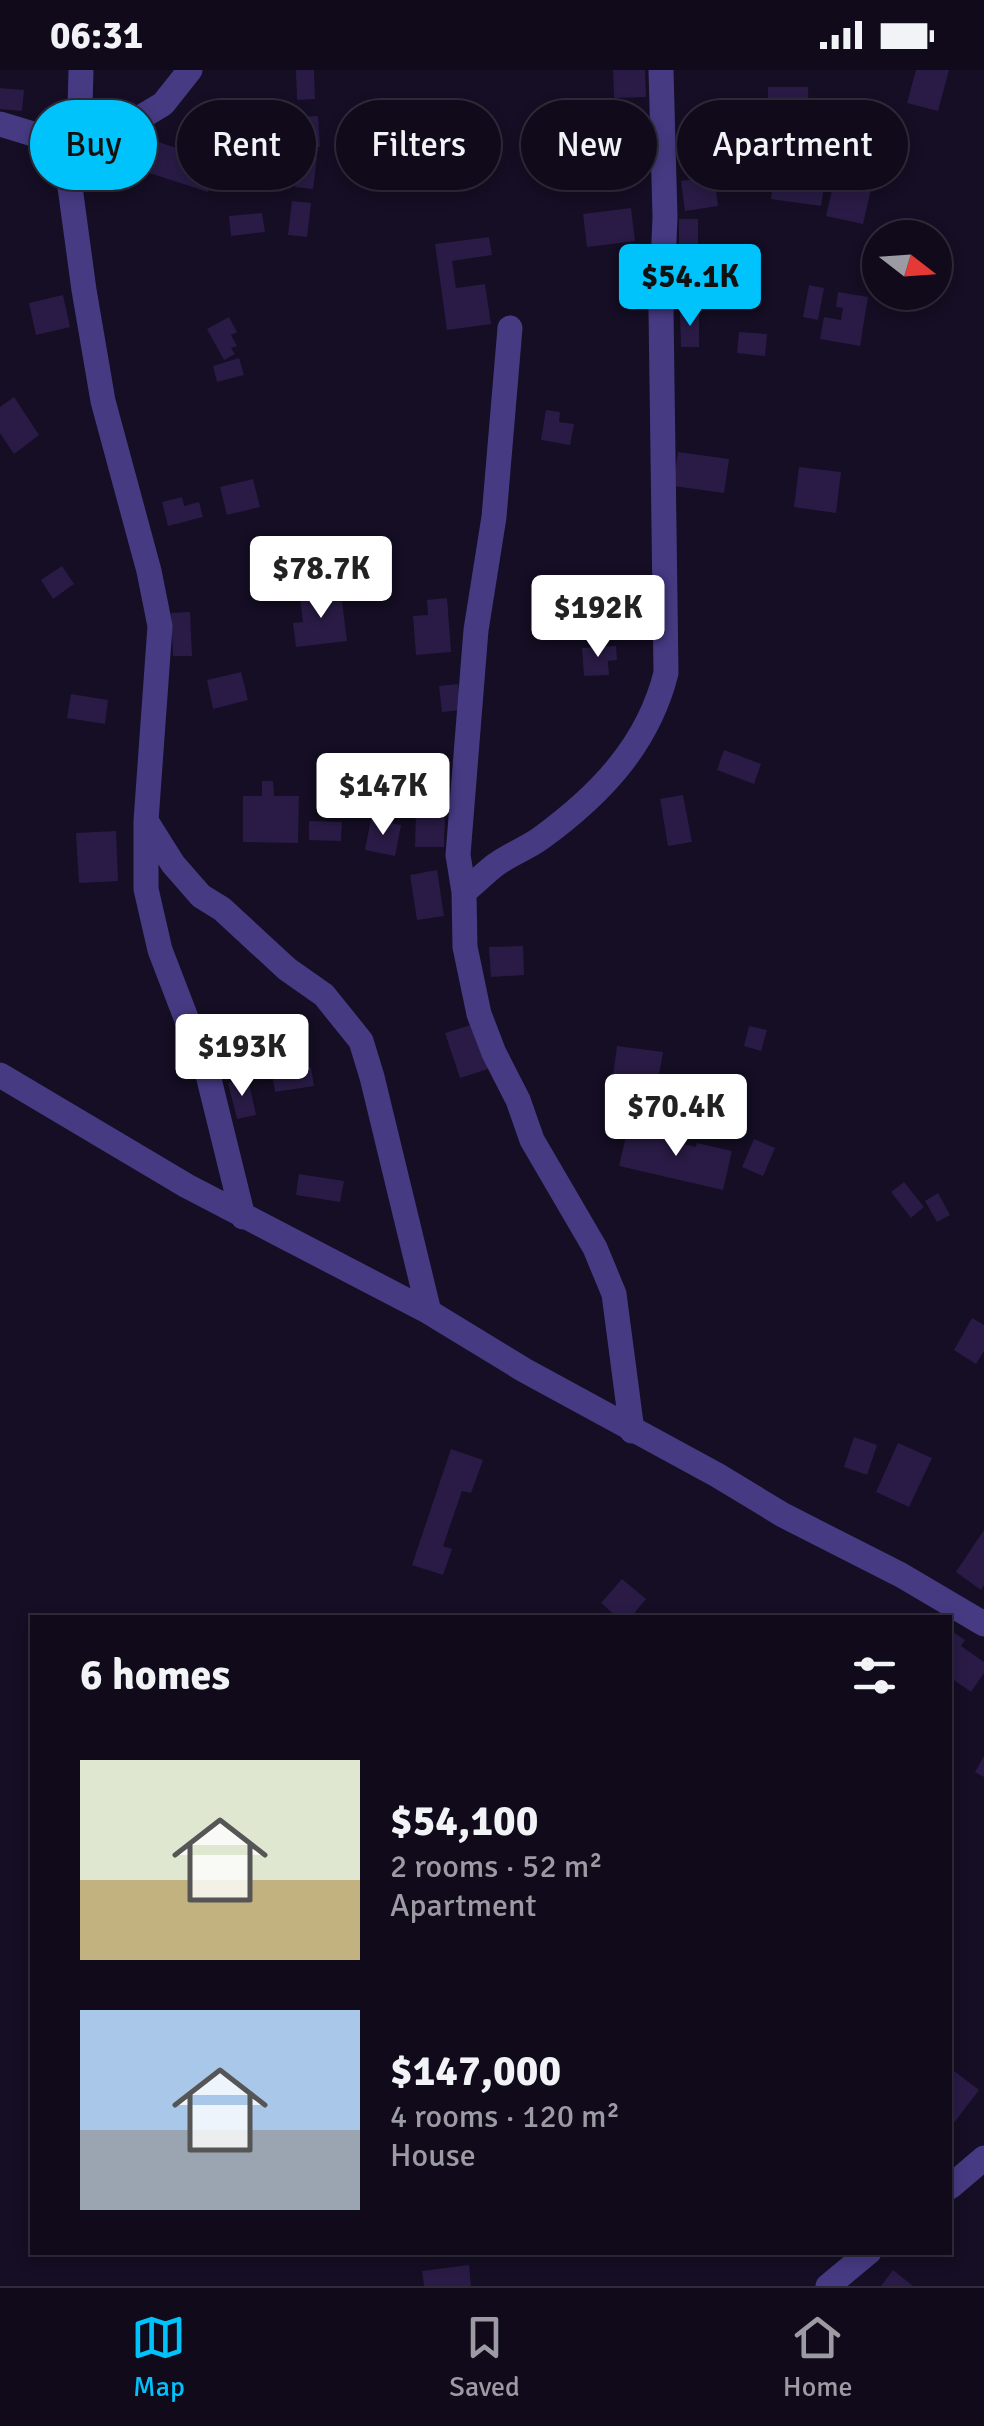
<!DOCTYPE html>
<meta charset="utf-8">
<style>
body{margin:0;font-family:Signika,sans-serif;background:#191324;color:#f1f3f6;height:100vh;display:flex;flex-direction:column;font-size:38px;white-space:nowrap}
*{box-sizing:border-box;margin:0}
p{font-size:32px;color:#9c9aa3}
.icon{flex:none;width:55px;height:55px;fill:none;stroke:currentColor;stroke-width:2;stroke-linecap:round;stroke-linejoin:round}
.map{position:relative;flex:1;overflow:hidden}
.sheet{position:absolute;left:30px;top:1545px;width:922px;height:640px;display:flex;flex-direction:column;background:#100a1b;border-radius:0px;box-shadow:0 5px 15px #0003,0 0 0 2px #302b3a}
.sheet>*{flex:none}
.top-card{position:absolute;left:30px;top:30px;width:925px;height:90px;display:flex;gap:20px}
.needle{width:65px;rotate:107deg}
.controls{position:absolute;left:862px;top:150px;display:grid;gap:20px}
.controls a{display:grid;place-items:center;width:90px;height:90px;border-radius:50%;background:#100a1b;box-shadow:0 5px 15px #0003,0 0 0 2px #302b3a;font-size:50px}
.price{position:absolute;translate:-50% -85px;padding:0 22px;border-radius:10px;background:#fff;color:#222;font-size:32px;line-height:65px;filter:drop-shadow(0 2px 5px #0008)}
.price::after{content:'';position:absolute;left:50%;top:60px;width:30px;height:22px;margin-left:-15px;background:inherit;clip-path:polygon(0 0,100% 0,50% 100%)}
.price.on{background:#01c3fc;color:#111}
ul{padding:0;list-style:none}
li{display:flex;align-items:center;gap:30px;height:250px;padding:0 50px}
li span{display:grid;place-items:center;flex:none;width:280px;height:200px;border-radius:0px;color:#555}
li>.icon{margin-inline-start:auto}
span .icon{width:120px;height:120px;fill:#fffc;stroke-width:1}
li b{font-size:42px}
h2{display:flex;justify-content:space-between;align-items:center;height:120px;padding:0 50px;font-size:42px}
.tag{padding:0 35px;border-radius:45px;background:#100a1b;box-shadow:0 5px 15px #0003,0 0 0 2px #302b3a;font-size:35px;line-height:90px}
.tag.on{background:#01c3fc;color:#111}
.status{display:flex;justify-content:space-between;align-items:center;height:70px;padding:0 50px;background:#100a1b;direction:ltr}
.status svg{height:28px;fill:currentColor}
.dock{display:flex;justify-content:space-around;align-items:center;height:140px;border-top:2px solid #302b3a;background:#100a1b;font-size:28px;color:#9c9aa3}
.dock a{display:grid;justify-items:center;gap:5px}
.dock .on{color:#01c3fc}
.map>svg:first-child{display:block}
.building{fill:#291b45}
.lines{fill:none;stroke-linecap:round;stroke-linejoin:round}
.minor{stroke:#463a83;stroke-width:25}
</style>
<div class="status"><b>06:31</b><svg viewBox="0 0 49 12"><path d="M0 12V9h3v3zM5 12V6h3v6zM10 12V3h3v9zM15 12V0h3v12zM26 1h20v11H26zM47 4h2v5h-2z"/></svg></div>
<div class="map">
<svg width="984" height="2216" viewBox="0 0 984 2216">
<rect width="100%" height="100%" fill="#150e24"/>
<path class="building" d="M296 0H314L315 29 297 30Z
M613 0H645L646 27 614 28Z
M916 0H949L938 41 907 33Z
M768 17H808L809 47H768Z
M0 18 24 20 22 41 0 39Z
M318 46 320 77 297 78 296 47Z
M767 51H784L785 86 768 87Z
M847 62 889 68 884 102 842 95Z
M138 65 197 85 201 72 212 75 208 88 218 91 208 122 128 96Z
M300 85 317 87 313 119 295 117Z
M776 94 810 99 808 113 824 116 821 136 771 129Z
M714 106 718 136 685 141 681 111Z
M835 107 872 115 863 154 826 146Z
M292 131 311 133 307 167 288 165Z
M631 138 635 171 587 177 583 144Z
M262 143 265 162 231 166 229 146Z
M679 149H698V187H679Z
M489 167 492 185 452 191 456 218 485 214 491 254 447 260 435 174Z
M809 215 824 218 818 250 803 247Z
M838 222 868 227 860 276 820 269 824 247 841 250 843 238 836 237Z
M63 225 70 257 36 265 29 233Z
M699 240V277H681L680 241Z
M229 247 237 262 231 265 237 276 231 278 235 284 224 290 207 259Z
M739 262 767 264 765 286 737 283Z
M239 288 244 305 217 312 213 296Z
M14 327 39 365 14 384 0 363V337Z
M546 340 560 342 559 352 574 354 570 375 541 370Z
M678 382 729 389 724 423 673 416Z
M799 397 841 402 836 443 794 437Z
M253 409 260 437 227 445 220 417Z
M182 427 184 436 199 432 203 447 168 456 162 432Z
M62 496 74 514 53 529 41 510Z
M341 524 347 571 296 577 293 553 303 552 300 528Z
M447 528 451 582 416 585 413 546 428 545 427 530Z
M190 542 192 586H173L171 543Z
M616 576 617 590 608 591 609 605 584 606 582 578Z
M241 602 248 630 213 639 207 610Z
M458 614 461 640 442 642 439 616Z
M71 624 108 630 105 654 67 648Z
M724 680 761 694 754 714 717 700Z
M262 711H273L274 726H299L298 773 243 772V726H262Z
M683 725 692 772 668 776 660 729Z
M416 740H445L444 777H415Z
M371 749 401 755 395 786 365 780Z
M309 751 342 752 341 771 309 770Z
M116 761 118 811 79 813 76 763Z
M437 800 444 846 417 850 410 805Z
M523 876 524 905 491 907 489 877Z
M474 954 488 999 460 1008 445 963Z
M749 956 767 960 761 981 744 976Z
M617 976 663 982 659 1005 676 1007 671 1037 610 1029Z
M311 997 314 1016 275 1022 272 1003Z
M248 1008 256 1045 237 1049 228 1013Z
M628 1057 650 1061 649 1066 696 1077 697 1073 732 1081 723 1120 619 1096Z
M754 1069 775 1078 763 1106 742 1097Z
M299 1104 344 1111 340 1132 296 1125Z
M904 1112 924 1137 911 1148 891 1122Z
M938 1123 950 1145 937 1152 925 1131Z
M972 1248 984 1255V1281L976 1294 954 1280Z
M854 1367 877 1375 867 1405 844 1397Z
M898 1373 932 1388 909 1437 876 1422Z
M451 1379 483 1390 471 1423 462 1421 443 1476 452 1479 443 1505 412 1495Z
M984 1460V1515L981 1520 956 1502Z
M622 1509 646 1529 630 1548H618L601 1533Z
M950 1560 965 1570 961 1576 984 1592V1603L971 1622 950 1607Z
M984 1686V1707L975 1702Z
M950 1998 979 2020 950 2058Z
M469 2195 471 2216H424L422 2201Z
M893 2200 913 2216H881Z"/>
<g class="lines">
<path class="minor" d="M81 0 79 78 70 117 84 220 103 331 149 501 160 556 146 751V819L160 880 208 1005 243 1147
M0 54 79 78 118 61 163 34 190 0
M510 258 494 447 476 560 458 785 464 822 465 877 479 944 494 983 518 1030 532 1070 595 1178 614 1224 632 1361
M146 751 173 794 201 826 222 839 287 899 324 925 361 971 372 1007 429 1242
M464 822C474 814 484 804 494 796 508 785 526 779 541 768 600 725 648 675 666 603L661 240 665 147 661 0
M0 1005 187 1116 429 1242 524 1300 717 1405 783 1445 901 1505 984 1554
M950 2117 984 2088
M828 2216 869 2182"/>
</g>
</svg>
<div class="controls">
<a><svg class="needle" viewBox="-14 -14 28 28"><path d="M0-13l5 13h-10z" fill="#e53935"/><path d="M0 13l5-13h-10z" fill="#9c9aa3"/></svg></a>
</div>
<b class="price on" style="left:690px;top:259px">$54.1K</b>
<b class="price" style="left:321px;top:551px">$78.7K</b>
<b class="price" style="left:598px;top:590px">$192K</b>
<b class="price" style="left:383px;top:768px">$147K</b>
<b class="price" style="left:242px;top:1029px">$193K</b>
<b class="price" style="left:676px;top:1089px">$70.4K</b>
<div class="top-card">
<a class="tag on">Buy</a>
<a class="tag">Rent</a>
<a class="tag">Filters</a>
<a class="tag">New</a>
<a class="tag">Apartment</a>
</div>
<section class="sheet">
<h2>6 homes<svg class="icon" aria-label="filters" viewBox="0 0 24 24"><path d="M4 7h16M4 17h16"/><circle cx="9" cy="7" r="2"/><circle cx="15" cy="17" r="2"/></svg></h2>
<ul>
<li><span style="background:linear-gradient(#dfe7d0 60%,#c2b280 0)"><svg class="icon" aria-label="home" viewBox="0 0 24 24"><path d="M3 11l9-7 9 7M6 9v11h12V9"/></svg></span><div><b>$54,100</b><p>2 rooms · 52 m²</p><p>Apartment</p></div></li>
<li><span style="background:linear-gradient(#a9c7e8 60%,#9aa5b1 0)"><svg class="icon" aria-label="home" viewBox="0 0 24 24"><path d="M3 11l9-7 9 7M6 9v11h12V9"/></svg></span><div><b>$147,000</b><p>4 rooms · 120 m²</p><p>House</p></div></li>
</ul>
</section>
</div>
<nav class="dock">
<a class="on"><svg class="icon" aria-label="map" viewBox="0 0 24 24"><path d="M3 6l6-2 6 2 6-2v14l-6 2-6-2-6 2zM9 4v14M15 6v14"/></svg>Map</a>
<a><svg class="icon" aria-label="saved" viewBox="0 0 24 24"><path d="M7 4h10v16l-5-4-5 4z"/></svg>Saved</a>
<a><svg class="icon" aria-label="home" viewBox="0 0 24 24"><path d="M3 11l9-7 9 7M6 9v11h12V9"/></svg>Home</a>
</nav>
